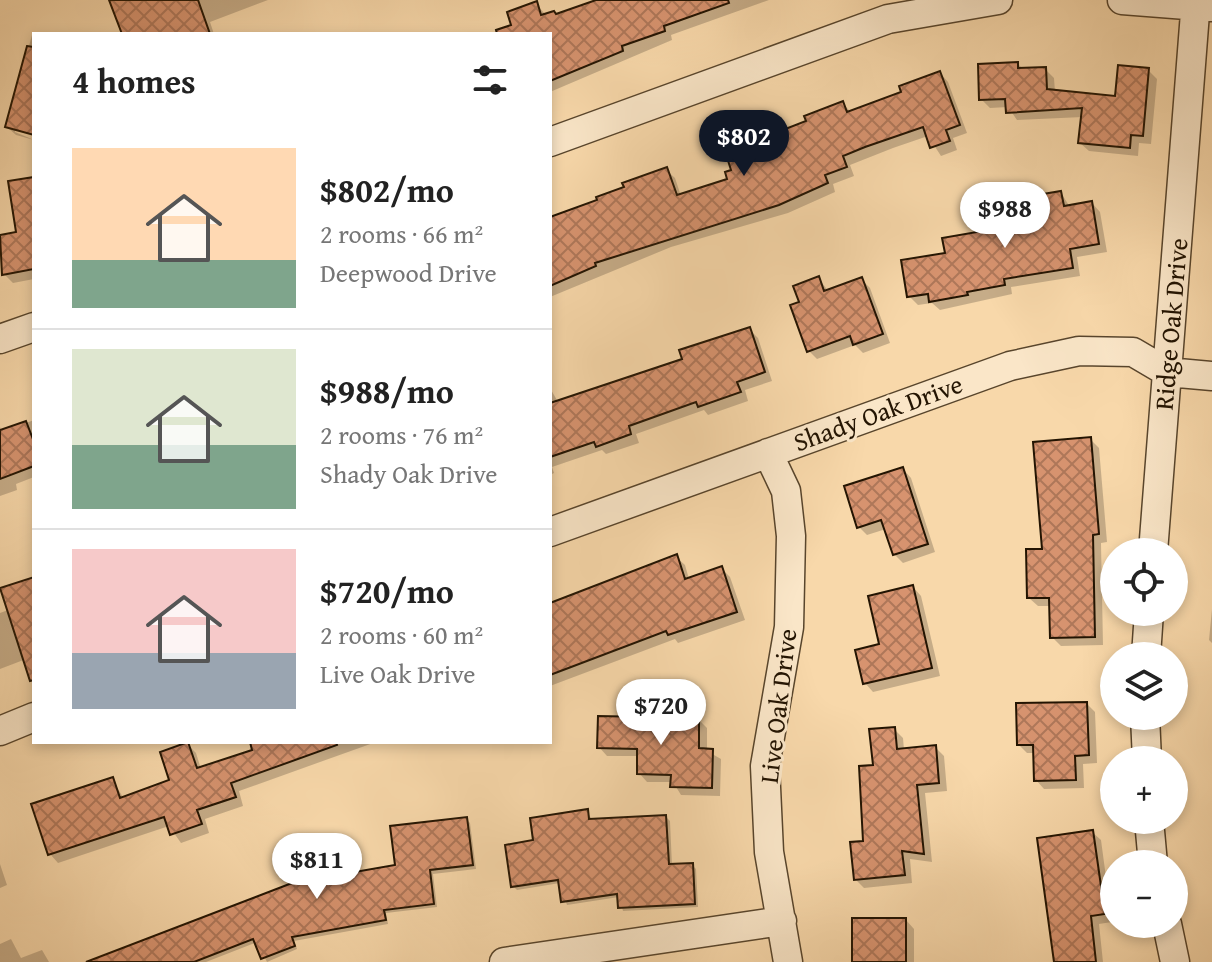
<!DOCTYPE html>
<meta charset="utf-8">
<style>
body{margin:0;font-family:"Gentium Book Plus",serif;background:#f2f2f2;color:#222;height:100vh;display:flex;flex-direction:column;font-size:30px;white-space:nowrap}
*{box-sizing:border-box;margin:0}
p{font-size:26px;color:#767676}
.icon{flex:none;width:44px;height:44px;fill:none;stroke:currentColor;stroke-width:2;stroke-linecap:round;stroke-linejoin:round}
.map{position:relative;flex:1;overflow:hidden}
.details{position:absolute;left:32px;top:32px;width:520px;height:712px;display:flex;flex-direction:column;background:#fff;border-radius:0px;box-shadow:0 4px 12px #0003}
.details>*{flex:none}
.controls{position:absolute;left:1100px;top:538px;display:grid;gap:16px}
.controls a{display:grid;place-items:center;width:88px;height:88px;border-radius:50%;background:#fff;box-shadow:0 4px 12px #0003;font-size:40px}
.price{position:absolute;translate:-50% -68px;padding:0 18px;border-radius:28px;background:#fff;color:#222;font-size:26px;line-height:52px;filter:drop-shadow(0 2px 4px #0008)}
.price::after{content:'';position:absolute;left:50%;top:48px;width:24px;height:18px;margin-left:-12px;background:inherit;clip-path:polygon(0 0,100% 0,50% 100%)}
.price.selected{background:#111827;color:#fff}
ul{padding:0;list-style:none}
li{display:flex;align-items:center;gap:24px;height:200px;padding:0 40px}
li+li{border-top:2px solid #e0e0e0}
li span{display:grid;place-items:center;flex:none;width:224px;height:160px;border-radius:0px;color:#555}
li>.icon{margin-inline-start:auto}
span .icon{width:96px;height:96px;fill:#fffc;stroke-width:1}
li b{font-size:34px}
h2{display:flex;justify-content:space-between;align-items:center;height:96px;padding:0 40px;font-size:34px}
.map>svg:first-child{display:block}
.shadow{fill:#0003}
.building{fill:url(#building-cross-hatch);stroke:#231402;stroke-width:2}
.lines{fill:none;stroke-linecap:round;stroke-linejoin:round}
.street-casing{stroke:#58452c;stroke-width:31}
.street{stroke:#fae6c8;stroke-width:28}
.labels{text-anchor:middle;stroke-width:6;stroke-linejoin:round;paint-order:stroke}
.street-label{font-size:26px;fill:#231402;stroke:#fae6c8}
</style>
<div class="map">
<svg width="1212" height="962" viewBox="0 0 1212 962">
<defs>
<pattern id="building-cross-hatch" width="8" height="8" patternUnits="userSpaceOnUse" patternTransform="scale(2)"><rect width="8" height="8" fill="#d7936f"/><path d="M0 0l8 8M0 8l8-8" fill="none" stroke="#ae7759"/></pattern>
</defs>
<rect width="100%" height="100%" fill="#f8d8aa"/>
<filter id="stains"><feTurbulence type="fractalNoise" baseFrequency=".0025" numOctaves="4"/><feColorMatrix values="0 0 0 0 .2 0 0 0 0 .09 0 0 0 0 .02 0 0 0 .5 -.17"/></filter>
<radialGradient id="worn" r=".72"><stop offset=".6" stop-color="#630" stop-opacity="0"/><stop offset="1" stop-color="#630" stop-opacity=".3"/></radialGradient>
<path class="shadow" d="M113 0H268L210 22 214 34H124Z
M602 0H769L671 35 672 40 550 92V34H516L536 4 546 15 557 16Z
M32 35 34 133 15 128V132L34 140 16 135 7 127Z
M1018 64 1024 70 1045 69 1054 78 1055 92 1117 98 1148 70 1157 79 1151 144 1139 143 1138 156 1089 151 1080 143 1083 117 1017 120 1008 107 990 108 981 99Z
M940 73 948 82 967 133 953 138 957 150 941 156 928 136 893 148 850 165 854 176 833 184 835 192 788 213 671 247 550 297V220L666 170 675 178 681 196 729 180 754 136 759 141 808 122 842 103 851 112 904 93Z
M34 179V279L13 283 4 274 0 237 19 234Z
M1061 193 1070 207 1092 203 1100 212 1107 252 1077 257 1080 276 1011 287 1012 294 940 310 932 303 918 305 909 296 947 254 1008 228Z
M819 279 829 292 862 280 870 288 890 343 863 353 855 345 817 359 809 351 801 303Z
M749 329 758 338 772 381 745 390 748 401 708 415 704 410 636 434 639 443 606 454 602 450 552 467 554 473 550 475V388L558 402 684 360Z
M34 420V477L16 484 17 490 0 496V427L2 432Z
M1091 440 1099 448 1107 542 1101 543 1103 645 1061 646 1052 637 1051 606H1038L1029 598 1044 551Z
M903 469 911 478 935 552 903 563 894 554 886 529 867 535 859 527Z
M676 557 685 565 689 579 722 569 730 577 745 620 678 643 675 639 550 686V603Z
M34 579V656L0 669V613L8 610Z
M913 587 921 596 940 676 873 692 865 683Z
M1212 609V643L1209 640Z
M1087 704 1095 712 1097 763 1083 764 1084 788 1044 789 1036 780 1035 753H1027L1019 745Z
M699 720 707 728V751L721 759 720 796 681 795 673 782H647L639 773V756H607L599 747Z
M894 729 903 738 904 750 935 747 944 756 947 791 925 793 932 862 910 859 912 883 864 888 856 880 865 843 875 767Z
M252 742H376L239 791 243 806 205 819 209 833 181 843 169 826 58 863 50 854 112 779 124 799 172 782 188 745 196 753 201 769 255 751Z
M587 811 592 820 666 817 670 821 672 866 692 865 696 869 698 907 623 911 619 897 567 905 560 883 517 890 513 886 535 842Z
M466 819 470 823 476 869 433 874 437 907 386 913 388 924 294 941 297 949 267 962 257 942 206 962H86L397 867Z
M1092 832 1101 840 1112 922 1099 924 1103 962H1055Z
M0 864 7 885 0 888Z
M906 920 914 929V962H854Z
M11 939 21 958 42 950 49 962H0V944Z"/>
<path class="building" d="M109 0H198L210 34H122Z
M596 0H728L729 3 664 26 665 31 622 46 623 51 550 81V34H497L496 30 511 25 507 12 537 1 541 15 554 11 556 14Z
M27 46 34 47V135L5 127Z
M1018 62V68L1046 67 1047 89 1115 96 1118 65 1149 68 1143 136 1131 135 1130 148 1078 143 1082 108 1006 113 1005 99 979 100 978 64Z
M940 71 960 125 946 130 950 141 930 148 923 127 865 147 843 156 847 167 825 175 828 183 779 205 595 263 596 266 550 286V217L597 200 596 197 624 187 622 183 667 167 677 195 727 179 725 172 731 170 723 145 755 134 757 140 806 121 804 116 843 101 847 112 901 92 899 86Z
M34 177V269L2 275 0 235 16 232 8 181Z
M1061 191 1064 206 1092 201 1099 244 1070 249 1073 268 1004 279 1005 285 967 292 968 295 929 302 928 294 907 297 901 260 945 253 942 238 1006 227 1004 213 1034 208 1031 196Z
M819 276 824 291 862 277 883 334 853 345 850 336 807 352 790 305 799 302 793 286Z
M750 327 765 372 737 382 741 392 698 407 696 402 629 426 631 434 596 447 594 442 550 457V403L682 359 679 350Z
M26 421 34 442V466L0 479V430Z
M1091 437 1099 534 1093 535 1095 637 1050 638 1049 598H1027L1026 549H1042L1033 442Z
M903 467 928 544 893 555 881 520 857 528 844 486Z
M677 554 685 579 722 566 737 612 668 635 666 631 550 675V603Z
M34 577V680L30 681 0 588Z
M913 585 932 668 863 684 855 650 879 644 868 596Z
M1087 702 1089 755 1075 756 1076 780 1034 781 1033 745H1017L1016 703Z
M598 716 699 718V748L713 749 712 788 670 787 671 775 637 774V749L597 748Z
M895 727 897 749 936 745 939 783 917 785 924 854 902 851 905 875 854 880 850 842 863 841 859 766 873 765 869 729Z
M188 742 197 768 252 750 250 742H336L337 745 231 783 236 797 197 810 202 824 170 835 164 817 48 855 31 804 113 777 120 798 169 780 160 752Z
M588 809 589 819 666 815 669 864 693 863 695 904 618 908 617 894 561 902 558 880 511 887 505 845 533 840 530 818Z
M467 817 473 865 430 870 434 904 384 910 386 920 292 937 295 946 261 959 253 939 194 962H86L292 883 395 865 390 826Z
M1093 830 1105 914 1091 916 1096 962H1054L1037 838Z
M852 918H906V962H852Z"/>
<g class="lines">
<defs>
<path id="street" d="M1122 0 1212 7
M550 142 888 19 998 0
M0 339 34 327
M768 453 786 491 791 536 789 627 765 766 769 852 788 962
M550 532 1010 366 1079 351 1133 352 1167 372 1212 376
M1153 552 1196 0
M1146 656 1149 612
M1145 716 1147 760
M0 731 34 717
M1149 820 1153 864
M1167 924 1175 962
M504 962 782 921"/>
</defs>
<use href="#street" class="street-casing"/>
<use href="#street" class="street"/>
</g>
<g class="labels">
<g class="street-label">
<text transform="translate(1171 324) rotate(-85)" y="9">Ridge Oak Drive</text>
<text transform="translate(878 413) rotate(-20)" y="9">Shady Oak Drive</text>
<text transform="translate(778 706) rotate(-83)" y="9">Live Oak Drive</text>
</g>
</g>
<rect width="100%" height="100%" filter="url(#stains)"/>
<rect width="100%" height="100%" fill="url(#worn)"/>
</svg>
<div class="controls">
<a><svg class="icon" aria-label="locate" viewBox="0 0 24 24"><circle cx="12" cy="12" r="6"/><path d="M12 2v4M12 18v4M2 12h4M18 12h4"/></svg></a>
<a><svg class="icon" aria-label="layers" viewBox="0 0 24 24"><path d="M12 4l9 5-9 5-9-5zM3 14l9 5 9-5"/></svg></a>
<a>+</a>
<a>−</a>
</div>
<b class="price selected" style="left:744px;top:178px">$802</b>
<b class="price" style="left:1005px;top:250px">$988</b>
<b class="price" style="left:661px;top:747px">$720</b>
<b class="price" style="left:317px;top:901px">$811</b>
<section class="details">
<h2>4 homes<svg class="icon" aria-label="filters" viewBox="0 0 24 24"><path d="M4 7h16M4 17h16"/><circle cx="9" cy="7" r="2"/><circle cx="15" cy="17" r="2"/></svg></h2>
<ul>
<li><span style="background:linear-gradient(#ffd9b3 70%,#7fa58c 0)"><svg class="icon" aria-label="home" viewBox="0 0 24 24"><path d="M3 11l9-7 9 7M6 9v11h12V9"/></svg></span><div><b>$802/mo</b><p>2 rooms · 66 m²</p><p>Deepwood Drive</p></div></li>
<li><span style="background:linear-gradient(#dfe7d0 60%,#7fa58c 0)"><svg class="icon" aria-label="home" viewBox="0 0 24 24"><path d="M3 11l9-7 9 7M6 9v11h12V9"/></svg></span><div><b>$988/mo</b><p>2 rooms · 76 m²</p><p>Shady Oak Drive</p></div></li>
<li><span style="background:linear-gradient(#f6c9c9 65%,#9aa5b1 0)"><svg class="icon" aria-label="home" viewBox="0 0 24 24"><path d="M3 11l9-7 9 7M6 9v11h12V9"/></svg></span><div><b>$720/mo</b><p>2 rooms · 60 m²</p><p>Live Oak Drive</p></div></li>
</ul>
</section>
</div>
